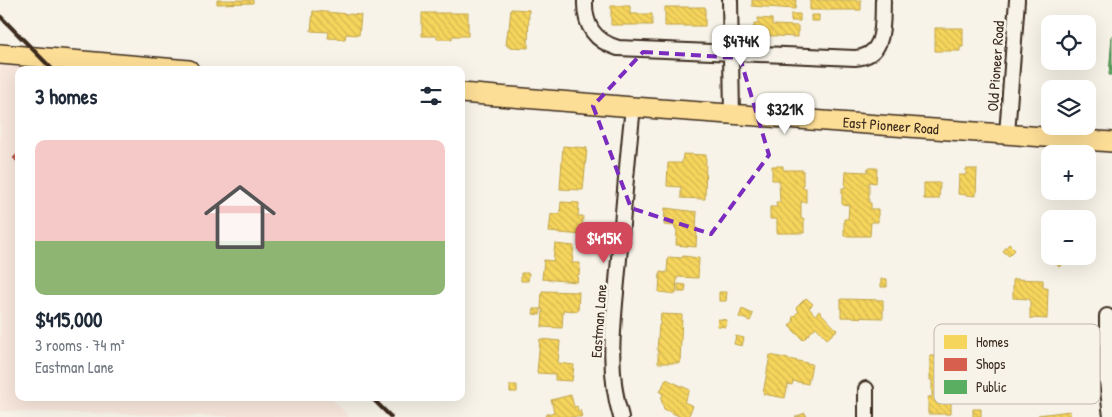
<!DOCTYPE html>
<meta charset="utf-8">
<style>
body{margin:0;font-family:"Patrick Hand",sans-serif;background:#f2f2f3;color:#1f2937;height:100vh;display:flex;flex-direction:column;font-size:19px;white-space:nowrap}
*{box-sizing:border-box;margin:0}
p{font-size:16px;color:#747a83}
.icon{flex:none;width:28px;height:28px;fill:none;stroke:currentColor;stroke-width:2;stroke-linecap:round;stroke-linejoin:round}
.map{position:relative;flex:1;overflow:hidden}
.sheet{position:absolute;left:15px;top:66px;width:450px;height:335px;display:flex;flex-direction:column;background:#fff;border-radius:10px;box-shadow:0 5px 20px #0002}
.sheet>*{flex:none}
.fabs{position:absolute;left:1041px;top:15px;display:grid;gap:10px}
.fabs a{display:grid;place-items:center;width:55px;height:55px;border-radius:10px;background:#fff;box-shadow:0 5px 20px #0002;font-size:25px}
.price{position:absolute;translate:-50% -42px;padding:0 11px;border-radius:10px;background:#fff;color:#222;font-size:16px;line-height:32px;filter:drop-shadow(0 1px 2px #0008)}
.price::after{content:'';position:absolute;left:50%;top:30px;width:15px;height:11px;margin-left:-8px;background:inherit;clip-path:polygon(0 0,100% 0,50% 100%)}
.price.active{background:#d1495b;color:#fff}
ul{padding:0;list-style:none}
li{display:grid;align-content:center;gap:10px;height:265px;padding:0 20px}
li span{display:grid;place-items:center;height:155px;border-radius:10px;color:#555}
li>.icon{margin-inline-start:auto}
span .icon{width:90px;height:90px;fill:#fffc;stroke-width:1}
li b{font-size:21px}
h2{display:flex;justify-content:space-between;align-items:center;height:60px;padding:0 20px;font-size:21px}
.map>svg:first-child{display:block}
.built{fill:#f8e7dc}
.homes{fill:url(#homes-back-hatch);stroke:#bea249}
.shops{fill:url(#shops-back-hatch);stroke:#a8503f}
.public{fill:url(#public-back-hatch);stroke:#51864d}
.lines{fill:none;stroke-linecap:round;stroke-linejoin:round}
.minor-casing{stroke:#3b2a1e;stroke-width:18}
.major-casing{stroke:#3b2a1e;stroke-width:22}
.minor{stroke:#f7f3e8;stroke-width:14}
.major{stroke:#fdde96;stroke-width:19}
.rail{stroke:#3b2a1e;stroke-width:4}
.marked{fill:none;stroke:#7b2cbf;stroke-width:4;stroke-dasharray:10 6;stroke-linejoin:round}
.labels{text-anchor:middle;stroke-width:5;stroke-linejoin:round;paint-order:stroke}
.street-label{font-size:15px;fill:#3b2a1e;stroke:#f7f3e8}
.key{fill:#f7f3e8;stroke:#bfb7ab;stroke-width:1}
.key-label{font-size:14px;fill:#3b2a1e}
</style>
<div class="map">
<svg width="1112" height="417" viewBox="0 0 1112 417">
<defs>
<pattern id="homes-back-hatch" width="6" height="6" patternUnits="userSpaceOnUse" patternTransform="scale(1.25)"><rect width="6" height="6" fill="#f6d55c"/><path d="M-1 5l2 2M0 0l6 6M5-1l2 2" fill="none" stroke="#d4b750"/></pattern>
<pattern id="shops-back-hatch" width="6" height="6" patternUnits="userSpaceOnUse" patternTransform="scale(1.25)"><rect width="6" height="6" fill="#d6604d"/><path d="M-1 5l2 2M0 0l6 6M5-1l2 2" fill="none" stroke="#af4f3f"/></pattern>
<pattern id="public-back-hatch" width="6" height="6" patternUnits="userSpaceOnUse" patternTransform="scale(1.25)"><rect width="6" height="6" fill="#5aae61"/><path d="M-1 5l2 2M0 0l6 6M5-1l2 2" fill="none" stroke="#4c8e4f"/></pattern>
</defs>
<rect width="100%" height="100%" fill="#f7f3e8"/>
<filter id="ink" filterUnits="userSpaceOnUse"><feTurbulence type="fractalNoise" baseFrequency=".02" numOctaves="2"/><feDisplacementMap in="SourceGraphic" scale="10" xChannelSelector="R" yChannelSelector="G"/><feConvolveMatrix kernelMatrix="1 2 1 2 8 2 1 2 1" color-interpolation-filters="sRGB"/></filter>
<g filter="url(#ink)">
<path class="built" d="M0 54 14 55 28 70H19V398H331L349 417H260L0 411Z"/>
<path class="homes" d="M217 0H253V3L217 4Z
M752 0H796L795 9 752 6Z
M810 0H861V10H810Z
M611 6H630V14H652V25H611Z
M665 7H705V26H665Z
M511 9 529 10 528 48 508 47V45H506L508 29H509Z
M313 11 361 15 359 35 346 34 345 39 328 38 329 32 311 31Z
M422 13H468V36H452V39H437V36H422Z
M791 14H800V21H791Z
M811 15H819V21H811Z
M758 18 772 19V25L798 26V37L754 35V24H758Z
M935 28H963V47H960V51H935Z
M563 146 587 148 583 190 560 189Z
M683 154 706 155 705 199 681 198V187L667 186 668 163H682Z
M772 166H783V170H803V188H806V202H801V219H804V233H777V219H770V207H777L776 202H780L779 180H772Z
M868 168H877L876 183 869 182V203H871V209H878V222H871L870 236H844V219H848L849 205 842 204V188H845L846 171 867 172Z
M966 169H977L976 196 958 194 959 175H966Z
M924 183H940L939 199H924Z
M561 202 579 203 578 216H583L582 235 549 232 551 214H560Z
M665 208 697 212 696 228H697L696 247 676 245 677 230 675 229V226L664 225Z
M1079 212 1085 219H1070Z
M1088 222 1096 232 1088 238Z
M1050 238V256H1072L1059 267 1044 248 1050 244 1047 240Z
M555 244 574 246 572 263H580L579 275 578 274 577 282 542 279 544 260 553 261Z
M1009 244 1015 250 1009 256 1003 251Z
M683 256 699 258 698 278 677 277 676 294 659 292 660 272 667 273 668 257 682 258Z
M521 273H529L528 281H521Z
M881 279H887V287H881Z
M1013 279 1043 280V288H1048L1047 319 1030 318V299L1013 298Z
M678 284 686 285 685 292H678Z
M542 291 579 292 578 311 563 310 562 328 542 327 543 309H541Z
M719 292H727L726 301H719Z
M806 298 813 304 809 308 815 315 819 311 837 330 827 339 816 327 803 340 789 326 794 320 792 318 799 311 796 308Z
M841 299 883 300V318L841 317Z
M534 309H541L540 315 533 314Z
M742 309 753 314 750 321 739 317Z
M661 314 682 315 680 363H658V351H657L659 325H660Z
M718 319 727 320 726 327 717 326Z
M736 336 744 338 742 346 734 344Z
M540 339 560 341 558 363 574 365 572 381 555 380V374L537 373Z
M770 355 812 364 808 384 793 381 792 385 788 384 785 398 763 394Z
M930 356H951V365L960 366V401H951V414H928V397H932V380H930Z
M666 379 690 390 684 402 693 406 688 417H681L664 409 661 399 663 394 660 392Z
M510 385H517V392H510Z
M571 395 574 407 577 406 578 411 580 410 582 417H546L545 415 554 412 551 400Z
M973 409H981V417H973Z
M1070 411V417H1039L1038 415Z
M805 413 807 417H795Z"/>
<path class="shops" d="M19 152V164L13 158Z"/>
<path class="public" d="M1112 35V75H1109Z"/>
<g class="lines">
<defs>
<path id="minor" d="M585 0C584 25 594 41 618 48L855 58C887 56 882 23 883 0
M730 0 732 114
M1007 134 1017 0
M1107 316V381L1111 417
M621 417C606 369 614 319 618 270 623 215 627 161 633 107
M866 417V389"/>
<g id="major">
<path d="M0 54 189 70"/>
<path id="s1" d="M461 93 633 107 1112 142"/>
</g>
</defs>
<use href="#minor" class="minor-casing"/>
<use href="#major" class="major-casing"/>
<use href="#minor" class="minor"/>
<use href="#major" class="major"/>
<path class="rail" d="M0 16 53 70
M372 398 391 417"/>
</g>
</g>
<path class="marked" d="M643 52 740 58 769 155 711 234 631 208 593 106Z"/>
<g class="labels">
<g class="street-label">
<text transform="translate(996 66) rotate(-86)" y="5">Old Pioneer Road</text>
<text dy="5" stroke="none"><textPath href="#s1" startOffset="431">East Pioneer Road</textPath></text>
<text transform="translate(599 321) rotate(-86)" y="5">Eastman Lane</text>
</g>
</g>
<rect x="934" y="324" width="166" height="80" rx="8" class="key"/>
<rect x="944" y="335" width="23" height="14" fill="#f6d55c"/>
<rect x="944" y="358" width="23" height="13" fill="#d6604d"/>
<rect x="944" y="380" width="23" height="14" fill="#5aae61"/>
<g class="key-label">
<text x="976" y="347">Homes</text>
<text x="976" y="369">Shops</text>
<text x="976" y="392">Public</text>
</g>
</svg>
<div class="fabs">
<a><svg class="icon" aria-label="locate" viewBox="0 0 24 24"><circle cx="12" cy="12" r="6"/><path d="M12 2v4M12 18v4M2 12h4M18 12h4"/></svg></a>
<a><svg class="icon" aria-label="layers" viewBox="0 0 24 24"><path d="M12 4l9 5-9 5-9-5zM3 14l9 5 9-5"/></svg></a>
<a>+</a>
<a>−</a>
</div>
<b class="price" style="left:741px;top:67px">$474K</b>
<b class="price" style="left:785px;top:135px">$321K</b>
<b class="price active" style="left:604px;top:264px">$415K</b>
<section class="sheet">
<h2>3 homes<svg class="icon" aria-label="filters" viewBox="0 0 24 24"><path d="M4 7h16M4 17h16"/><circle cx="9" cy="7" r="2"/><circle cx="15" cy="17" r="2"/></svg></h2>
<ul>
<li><span style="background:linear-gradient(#f6c9c9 65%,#8fb573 0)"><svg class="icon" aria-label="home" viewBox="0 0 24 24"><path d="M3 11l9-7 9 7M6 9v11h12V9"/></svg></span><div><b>$415,000</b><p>3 rooms · 74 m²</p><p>Eastman Lane</p></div></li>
</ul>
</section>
</div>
